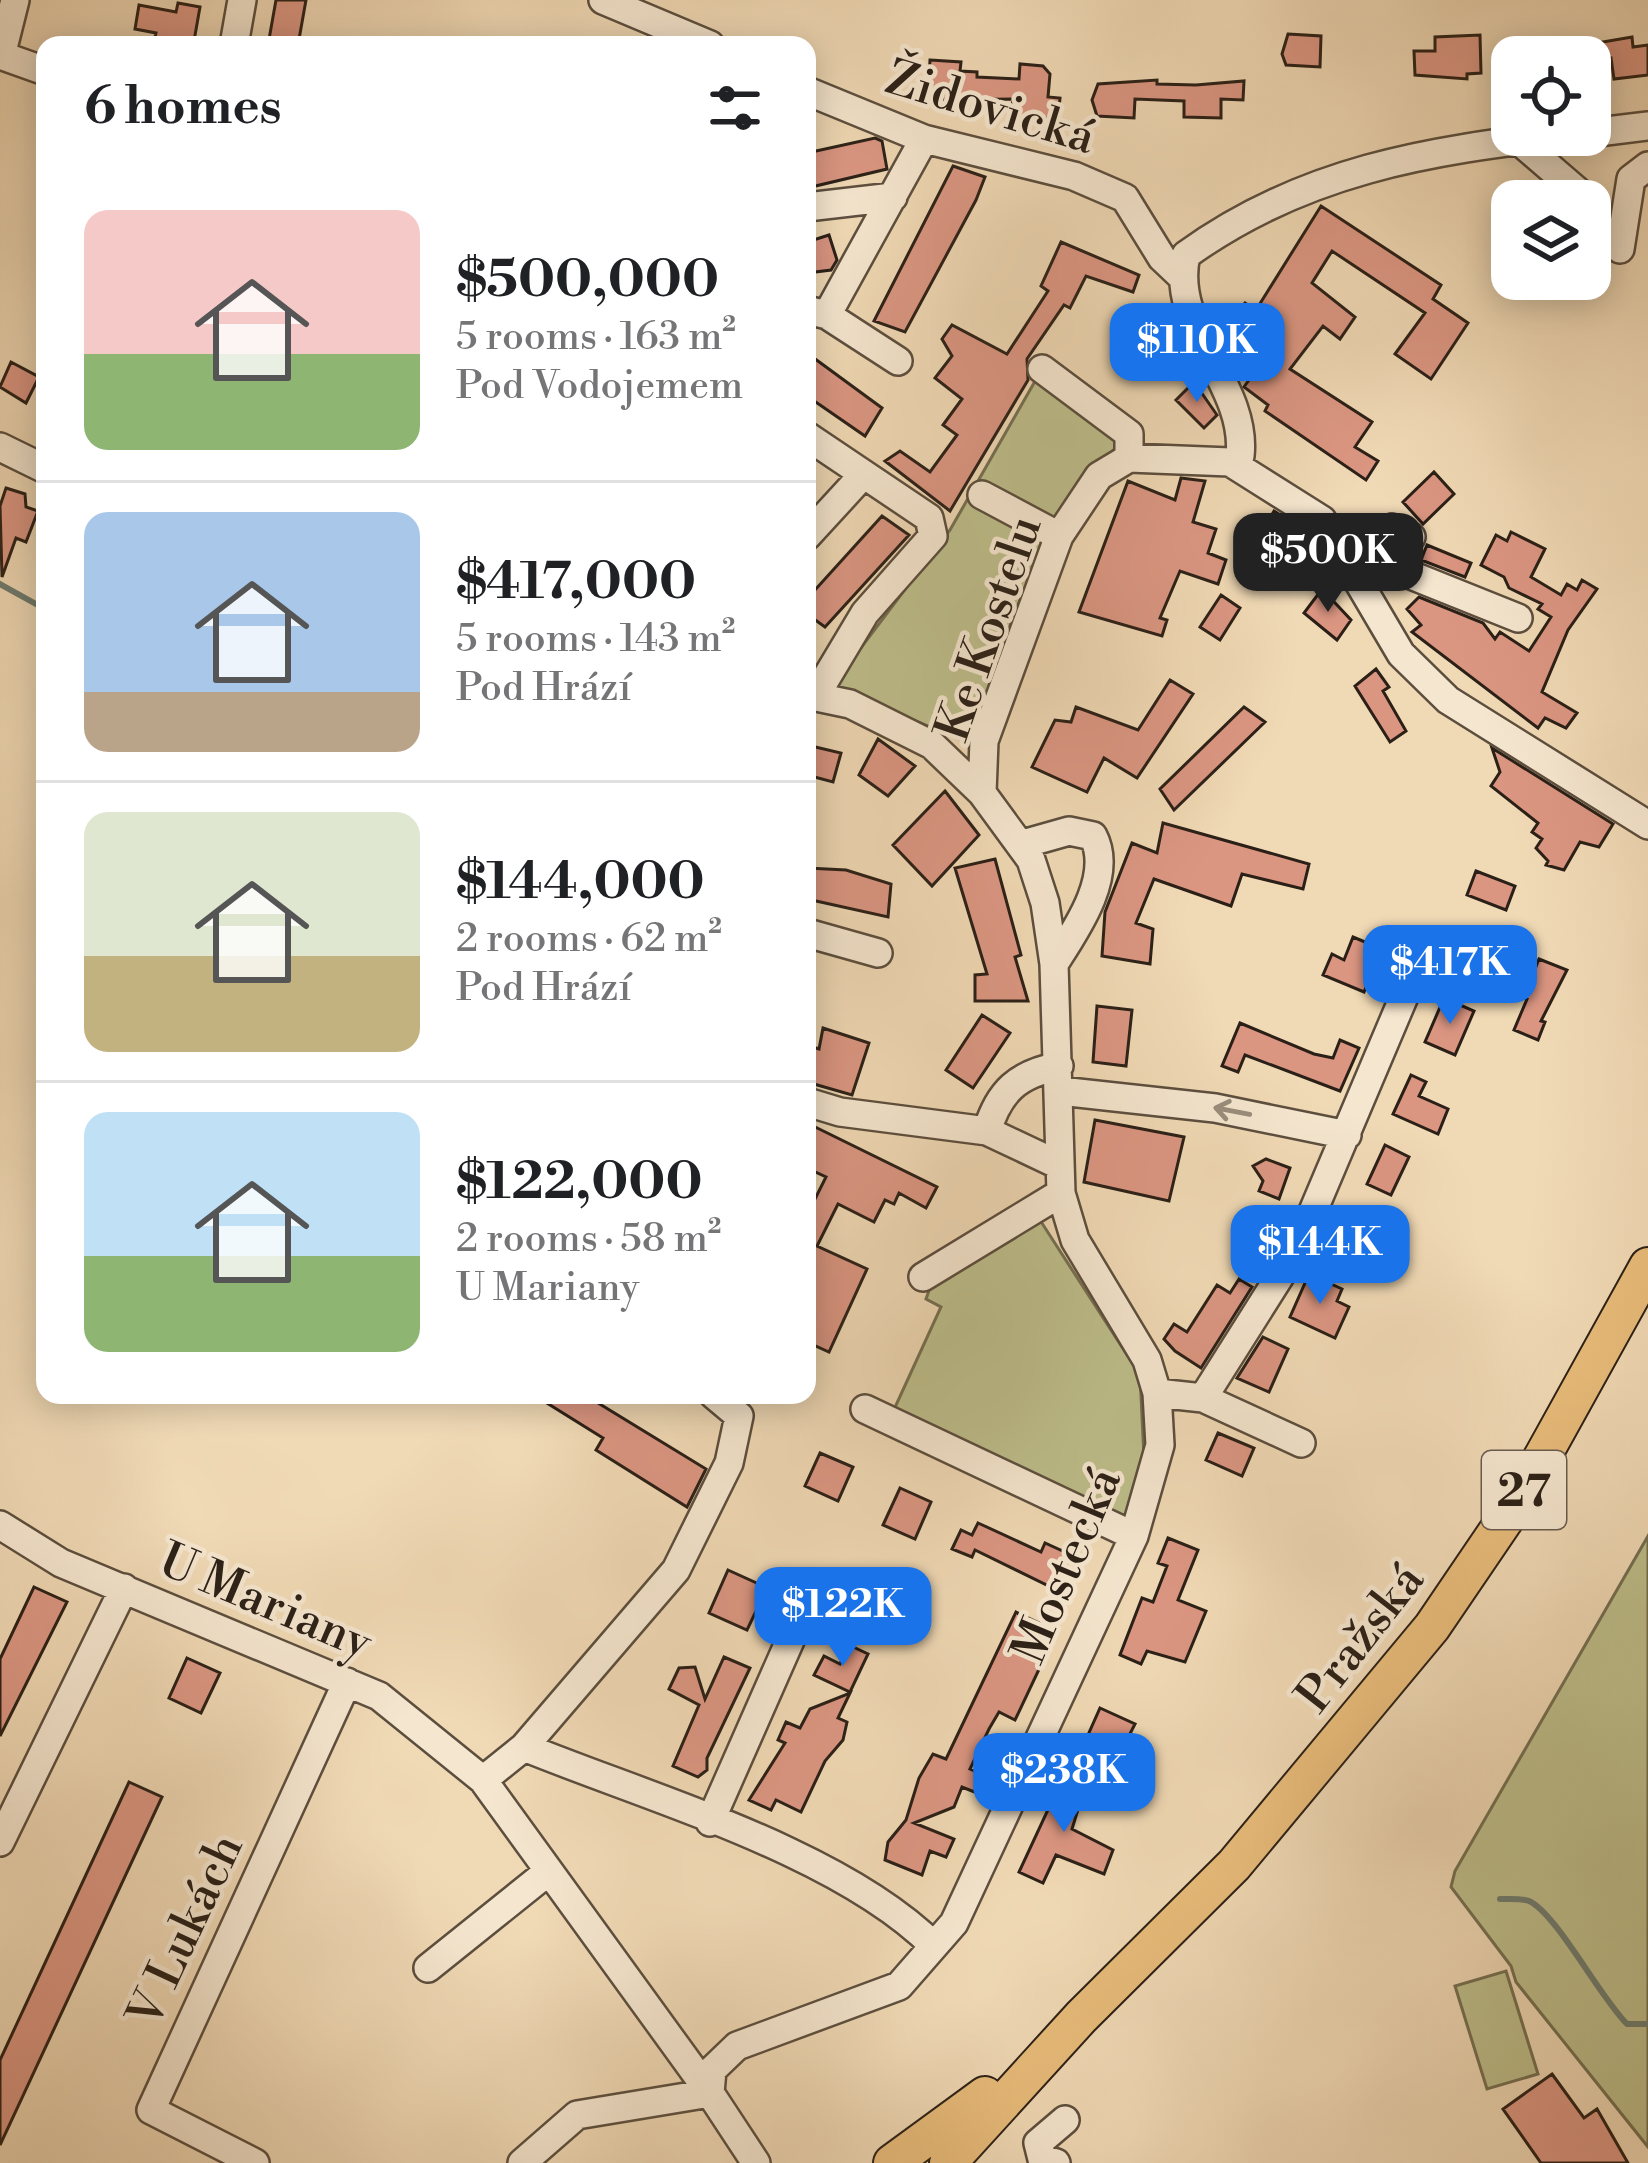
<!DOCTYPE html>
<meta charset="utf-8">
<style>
body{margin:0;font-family:"Libre Bodoni",serif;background:#f6f6f6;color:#202124;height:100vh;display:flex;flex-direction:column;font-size:45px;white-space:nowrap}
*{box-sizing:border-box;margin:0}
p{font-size:39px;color:#757577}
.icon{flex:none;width:66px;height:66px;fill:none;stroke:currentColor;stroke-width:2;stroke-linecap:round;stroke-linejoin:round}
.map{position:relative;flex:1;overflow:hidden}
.sheet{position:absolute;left:36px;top:36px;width:780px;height:1368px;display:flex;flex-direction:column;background:#fff;border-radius:24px;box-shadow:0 6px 30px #0003}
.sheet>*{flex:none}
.buttons{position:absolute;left:1491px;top:36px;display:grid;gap:24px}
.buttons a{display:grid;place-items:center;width:120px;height:120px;border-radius:24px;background:#fff;box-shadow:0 6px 30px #0003;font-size:60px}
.price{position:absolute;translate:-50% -102px;padding:0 27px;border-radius:24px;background:#1a73e8;color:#fff;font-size:39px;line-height:78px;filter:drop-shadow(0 3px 6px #0008)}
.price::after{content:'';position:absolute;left:50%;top:72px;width:36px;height:27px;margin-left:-18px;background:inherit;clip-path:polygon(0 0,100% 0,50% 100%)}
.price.active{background:#222;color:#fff}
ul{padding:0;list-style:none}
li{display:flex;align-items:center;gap:36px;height:300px;padding:0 48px}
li+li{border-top:3px solid #e0e0e0}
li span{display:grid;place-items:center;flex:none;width:336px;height:240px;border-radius:24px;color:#555}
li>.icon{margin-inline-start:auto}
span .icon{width:144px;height:144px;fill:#fffc;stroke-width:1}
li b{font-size:51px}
h2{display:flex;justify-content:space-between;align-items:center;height:144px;padding:0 48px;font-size:51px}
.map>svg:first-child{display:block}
.green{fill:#bdbe8b;stroke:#746f51;stroke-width:3}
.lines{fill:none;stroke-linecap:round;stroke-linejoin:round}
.stream{stroke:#6e7c6f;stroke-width:6}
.building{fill:#db9682;stroke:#2b2017;stroke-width:3}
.minor-casing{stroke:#5c4e3e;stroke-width:32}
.major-casing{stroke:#2b2017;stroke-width:40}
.minor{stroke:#f5e6cf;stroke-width:27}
.major{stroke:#e8bc7a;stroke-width:36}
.oneway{stroke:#9a8d7c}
.labels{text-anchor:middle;stroke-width:9;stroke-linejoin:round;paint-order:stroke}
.shield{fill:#f5e6cf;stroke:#685b4e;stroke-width:3}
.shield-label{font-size:45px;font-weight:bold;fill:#2b2017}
.street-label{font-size:48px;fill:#2b2017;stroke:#f5e6cf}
</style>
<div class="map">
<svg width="1648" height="2163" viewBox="0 0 1648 2163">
<rect width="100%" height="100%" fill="#f0d9b5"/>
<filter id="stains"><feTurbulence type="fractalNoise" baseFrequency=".00167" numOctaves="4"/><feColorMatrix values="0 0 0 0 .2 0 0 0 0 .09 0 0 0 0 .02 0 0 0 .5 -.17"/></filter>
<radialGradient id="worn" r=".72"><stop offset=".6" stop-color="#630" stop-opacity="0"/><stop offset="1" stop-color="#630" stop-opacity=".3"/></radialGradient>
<path class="green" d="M1042 369 1129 434C1039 521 1006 627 973 745L832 686 950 530Z
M1038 1217 1140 1375 1144 1458 1131 1525 891 1416 941 1307 926 1299 932 1282Z
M1648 1536V2147L1516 1982 1511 1966 1451 1887 1455 1871Z
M1506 1971 1538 2074 1487 2089 1455 1986Z"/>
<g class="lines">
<path class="stream" d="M0 584 45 609
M1500 1899C1509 1899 1522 1898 1529 1901 1556 1913 1599 1996 1627 2024H1648"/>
</g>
<path class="building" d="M276 0H306L298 45H268Z
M178 3 200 7 194 41 153 45 156 33 135 29 139 5 176 12Z
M1288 34 1321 36 1320 67 1286 65 1282 54Z
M1480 35 1481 73 1467 74V79L1415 75 1414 51H1435V37Z
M1632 37 1633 47 1648 45V75L1614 79 1611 58 1599 60 1597 43Z
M930 60 961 62 960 71 977 72V77L1019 79 1020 64 1043 66 1050 74 1048 97 1060 98 1058 119 1011 116 1013 99 928 100Z
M1157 80V84L1196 85 1244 81 1243 100 1221 99V118L1184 117V101L1135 99 1134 118 1097 116 1092 100 1098 84Z
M875 138 882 141 887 169 807 188V153Z
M953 166 985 177 976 200 905 332 874 321Z
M1321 206 1441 285 1433 299 1468 323 1431 379 1395 354 1425 313 1332 251 1312 283 1355 317 1340 339 1323 326 1290 369 1372 422 1355 447 1378 461 1366 480 1265 411 1268 405 1244 387 1264 359 1224 330 1245 303 1256 310Z
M829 235 837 260 831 270 807 273V242Z
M1061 242 1139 275 1133 292 1086 276 1070 308 1064 305 1027 359 1028 380 950 511 885 461 900 451 930 472 957 435 943 425 962 399 935 378 952 356 942 339 952 325 1007 354 1048 291 1041 286Z
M807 353 882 408 865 436 807 396Z
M11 362 39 377 26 403 0 387Z
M1194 382 1217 415 1204 428 1176 400Z
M1434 472 1454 494 1423 524 1403 502Z
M1181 478 1205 481 1193 522 1216 529 1208 553 1226 560 1218 584 1180 571 1160 618 1167 620 1162 636 1079 612 1128 481 1175 500Z
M6 488 25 494 26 507 38 511 26 542 16 538 2 577 0 506Z
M1274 511 1301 528 1271 567 1246 559Z
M882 516 909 535 825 627 807 614V583L815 590Z
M1511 532 1545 549 1531 577 1561 595 1567 584 1577 590 1582 580 1597 589 1568 630 1542 692 1577 713 1566 728 1545 718 1538 728 1412 632 1421 625 1407 609 1419 597 1483 623 1495 639 1500 632 1529 651 1551 617 1538 609 1542 604 1509 588 1504 577 1481 565 1496 535 1507 541Z
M1427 545 1471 563 1465 577 1421 560Z
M1322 589 1351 620 1337 640 1304 613Z
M1221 595 1240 608 1220 640 1200 627Z
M1376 669 1389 687 1383 691 1406 731 1390 742 1355 686Z
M1170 680 1193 694 1137 778 1104 758 1087 792 1032 767 1055 720 1071 722 1076 707 1138 730Z
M1244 707 1265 722 1174 810 1160 789Z
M878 739 915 766 888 796 859 775Z
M807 745 841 753 833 782 807 775Z
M1492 748 1613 824 1599 847 1580 842 1564 870 1546 865 1548 861 1536 848 1542 839 1532 832 1538 823 1491 786 1500 772Z
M945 791 979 835 932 886 893 845Z
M1163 823 1309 864 1303 889 1242 874 1231 906 1154 879 1136 923 1153 929 1150 964 1102 956 1105 912 1132 843 1157 853Z
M995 859 1021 955 1015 957 1028 1001H975V975L987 974 955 868Z
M807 868 846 870 891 884 888 917 807 899Z
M1476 871 1515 886 1506 910 1467 895Z
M1353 937 1382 949 1364 992 1323 975 1332 954 1344 960Z
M1539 959 1567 970 1541 1021 1545 1022 1538 1040 1514 1030 1527 999 1495 986 1505 962 1533 974Z
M1444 998 1474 1011 1455 1055 1425 1042Z
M1097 1006 1132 1010 1126 1066 1093 1062Z
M982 1015 1010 1033 973 1088 946 1070Z
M1240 1023 1314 1054 1333 1058 1340 1040 1359 1048 1340 1091 1245 1055 1238 1072 1222 1066Z
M823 1028 869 1043 852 1095 807 1082V1045L819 1049Z
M1411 1075 1426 1082 1419 1096 1448 1109 1438 1134 1393 1114Z
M1095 1120 1184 1137 1169 1201 1084 1182Z
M807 1123 937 1187 926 1208 899 1193 894 1204 885 1200 874 1222 838 1204 817 1246 867 1269 829 1352 807 1342V1215L826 1177 807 1168Z
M1385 1145 1409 1157 1391 1195 1367 1184Z
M1266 1159 1290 1168 1279 1199 1259 1191 1263 1181 1253 1166Z
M1341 1208 1372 1222 1359 1250 1329 1236Z
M1252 1230 1280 1242 1267 1263 1243 1254Z
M1309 1274 1342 1289 1337 1301 1349 1307 1335 1338 1290 1317Z
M1239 1279 1252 1287 1201 1368 1175 1351 1164 1339 1174 1324 1187 1332 1217 1285 1230 1293Z
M1263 1337 1288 1349 1269 1392 1237 1378Z
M534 1395H585L706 1469 687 1507 596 1450 603 1438Z
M1218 1433 1254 1448 1242 1476 1206 1460Z
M820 1453 853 1467 838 1501 805 1486Z
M900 1488 931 1502 915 1539 883 1525Z
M978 1523 1041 1552 1045 1543 1080 1559 1065 1594 975 1550 972 1557 952 1549 961 1530 972 1535Z
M1168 1538 1198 1550 1178 1600 1206 1611 1185 1662 1147 1651 1141 1664 1120 1655 1142 1598 1153 1602 1167 1566 1158 1563Z
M728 1570 783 1595 774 1614 758 1607 747 1630 709 1613Z
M34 1587 67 1602 0 1736V1659Z
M1016 1612 1039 1623 1026 1656 1042 1663 1015 1720 999 1712 989 1729 970 1769 984 1775 977 1793 962 1787 954 1807 914 1823 954 1839 946 1857 930 1851 922 1875 885 1860 888 1842 906 1820 919 1778 933 1754 946 1759Z
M849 1645 868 1654 850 1692 814 1675 824 1656 840 1664Z
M724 1657 750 1668 707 1758V1770L698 1777 673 1766 699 1705 669 1689 679 1668 695 1667 705 1699Z
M187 1658 220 1673 201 1713 169 1698Z
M850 1693 838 1718 847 1722 843 1740 825 1761 801 1812 776 1800 771 1810 749 1800 785 1743 778 1740 786 1722 800 1728 810 1709Z
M1100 1708 1135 1724 1110 1773 1092 1765 1102 1741 1088 1735Z
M1065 1773 1087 1780 1072 1829 1113 1850 1104 1874 1056 1855 1043 1883 1019 1872Z
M129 1782 162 1797 0 2145V2060Z
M1552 2074 1584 2118 1597 2109 1628 2163H1541L1503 2109Z"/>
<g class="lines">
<defs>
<path id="minor" d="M603 0 710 45
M234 45 242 0
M0 55 45 71
M1 56 15 0
M807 91 924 139 1074 176 1125 198 1162 258 1181 276
M1590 133 1648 126
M1518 140 1583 196
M807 207 893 197
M1620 249 1631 179 1648 166
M807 310 827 315 898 361
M827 315 924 139
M1042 369 1129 434V458
M807 436 929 518 933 536 865 613 816 695
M0 447 45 469
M1230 462 1322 520 1401 654 1448 700 1648 825
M982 495 1059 536
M807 536 862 476
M1366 557 1392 528 1411 537
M1346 560 1366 557 1518 618
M982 793 984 741 1059 536 1099 476 1129 458 1230 462 1240 456C1248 385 1169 328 1186 255 1302 171 1428 150 1567 135
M1023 844 1069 831 1093 836C1114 876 1076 930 1054 964
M807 933 878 953
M1060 1091 1215 1108 1347 1135
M807 1102 840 1112 987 1131 1059 1165
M987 1131C999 1091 1018 1074 1059 1066
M923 1277 1061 1193
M1157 1393 1203 1398 1301 1443
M1203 1398 1297 1249 1425 947
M865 1409 1134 1536
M0 1525 61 1563 379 1696 483 1780 524 1747 676 1570 729 1463 739 1416 714 1395
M524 1747C649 1798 840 1852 934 1946
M483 1780 710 2093 577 2115 522 2163
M710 1822 807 1602 829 1597
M0 1842 124 1588
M428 1968 549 1871
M255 2163 151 2110 347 1682
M756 2163 710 2093 712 2070 737 2046 899 1986 954 1923 1134 1536 1160 1445 1157 1393 1147 1360 1075 1240 1061 1193 1054 964 1045 903 1031 860 982 793 932 745 850 704 807 695
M1056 2163 1042 2159 1038 2143 1065 2120"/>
<path id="major" d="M892 2163 985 2095
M948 2163 1081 2017 1234 1865 1432 1627 1519 1499 1648 1266"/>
</defs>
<use href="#minor" class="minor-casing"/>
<use href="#major" class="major-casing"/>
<use href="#minor" class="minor"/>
<use href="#major" class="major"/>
</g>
<defs><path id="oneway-shaft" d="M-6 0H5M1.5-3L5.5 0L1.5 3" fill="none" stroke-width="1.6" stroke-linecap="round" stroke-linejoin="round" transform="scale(3)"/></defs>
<use class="oneway" href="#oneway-shaft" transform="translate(1232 1111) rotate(-169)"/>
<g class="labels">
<rect class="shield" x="1482" y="1451" width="84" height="78" rx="9"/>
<g class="shield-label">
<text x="1524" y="1506">27</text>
</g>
<g class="street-label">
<text transform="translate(991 106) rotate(17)" y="17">Židovická</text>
<text transform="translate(987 628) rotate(-71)" y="17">Ke Kostelu</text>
<text transform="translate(1065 1565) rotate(-67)" y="17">Mostecká</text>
<text transform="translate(266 1600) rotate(23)" y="17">U Mariany</text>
<text transform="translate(1359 1637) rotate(-52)" y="17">Pražská</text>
<text transform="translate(184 1930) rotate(-65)" y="17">V Lukách</text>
</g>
</g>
<rect width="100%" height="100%" filter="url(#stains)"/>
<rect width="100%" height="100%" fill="url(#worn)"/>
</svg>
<div class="buttons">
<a><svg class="icon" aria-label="locate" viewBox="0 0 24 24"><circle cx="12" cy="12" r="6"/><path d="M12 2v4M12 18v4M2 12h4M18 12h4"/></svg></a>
<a><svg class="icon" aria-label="layers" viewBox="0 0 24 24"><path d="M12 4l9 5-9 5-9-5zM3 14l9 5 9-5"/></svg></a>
</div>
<b class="price" style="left:1197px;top:405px">$110K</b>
<b class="price active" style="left:1328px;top:615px">$500K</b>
<b class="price" style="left:1450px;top:1027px">$417K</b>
<b class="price" style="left:1320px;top:1307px">$144K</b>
<b class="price" style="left:843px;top:1669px">$122K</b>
<b class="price" style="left:1064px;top:1835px">$238K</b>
<section class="sheet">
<h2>6 homes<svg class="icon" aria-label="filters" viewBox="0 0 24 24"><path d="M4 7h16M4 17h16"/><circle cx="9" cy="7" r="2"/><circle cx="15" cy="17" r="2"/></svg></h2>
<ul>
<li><span style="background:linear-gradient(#f6c9c9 60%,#8fb573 0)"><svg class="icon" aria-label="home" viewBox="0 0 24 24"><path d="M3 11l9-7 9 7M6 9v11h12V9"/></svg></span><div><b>$500,000</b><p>5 rooms · 163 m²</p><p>Pod Vodojemem</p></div></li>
<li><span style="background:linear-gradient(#a9c7e8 75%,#b9a48a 0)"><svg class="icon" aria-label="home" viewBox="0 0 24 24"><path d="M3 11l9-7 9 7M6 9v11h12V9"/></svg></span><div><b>$417,000</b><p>5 rooms · 143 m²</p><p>Pod Hrází</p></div></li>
<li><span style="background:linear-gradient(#dfe7d0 60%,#c2b280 0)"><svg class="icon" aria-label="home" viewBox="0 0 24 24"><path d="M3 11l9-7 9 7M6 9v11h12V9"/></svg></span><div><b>$144,000</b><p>2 rooms · 62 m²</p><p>Pod Hrází</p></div></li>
<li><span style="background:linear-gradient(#bfe0f5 60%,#8fb573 0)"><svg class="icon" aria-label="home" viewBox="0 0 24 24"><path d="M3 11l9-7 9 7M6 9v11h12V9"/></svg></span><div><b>$122,000</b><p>2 rooms · 58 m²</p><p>U Mariany</p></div></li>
</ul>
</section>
</div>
